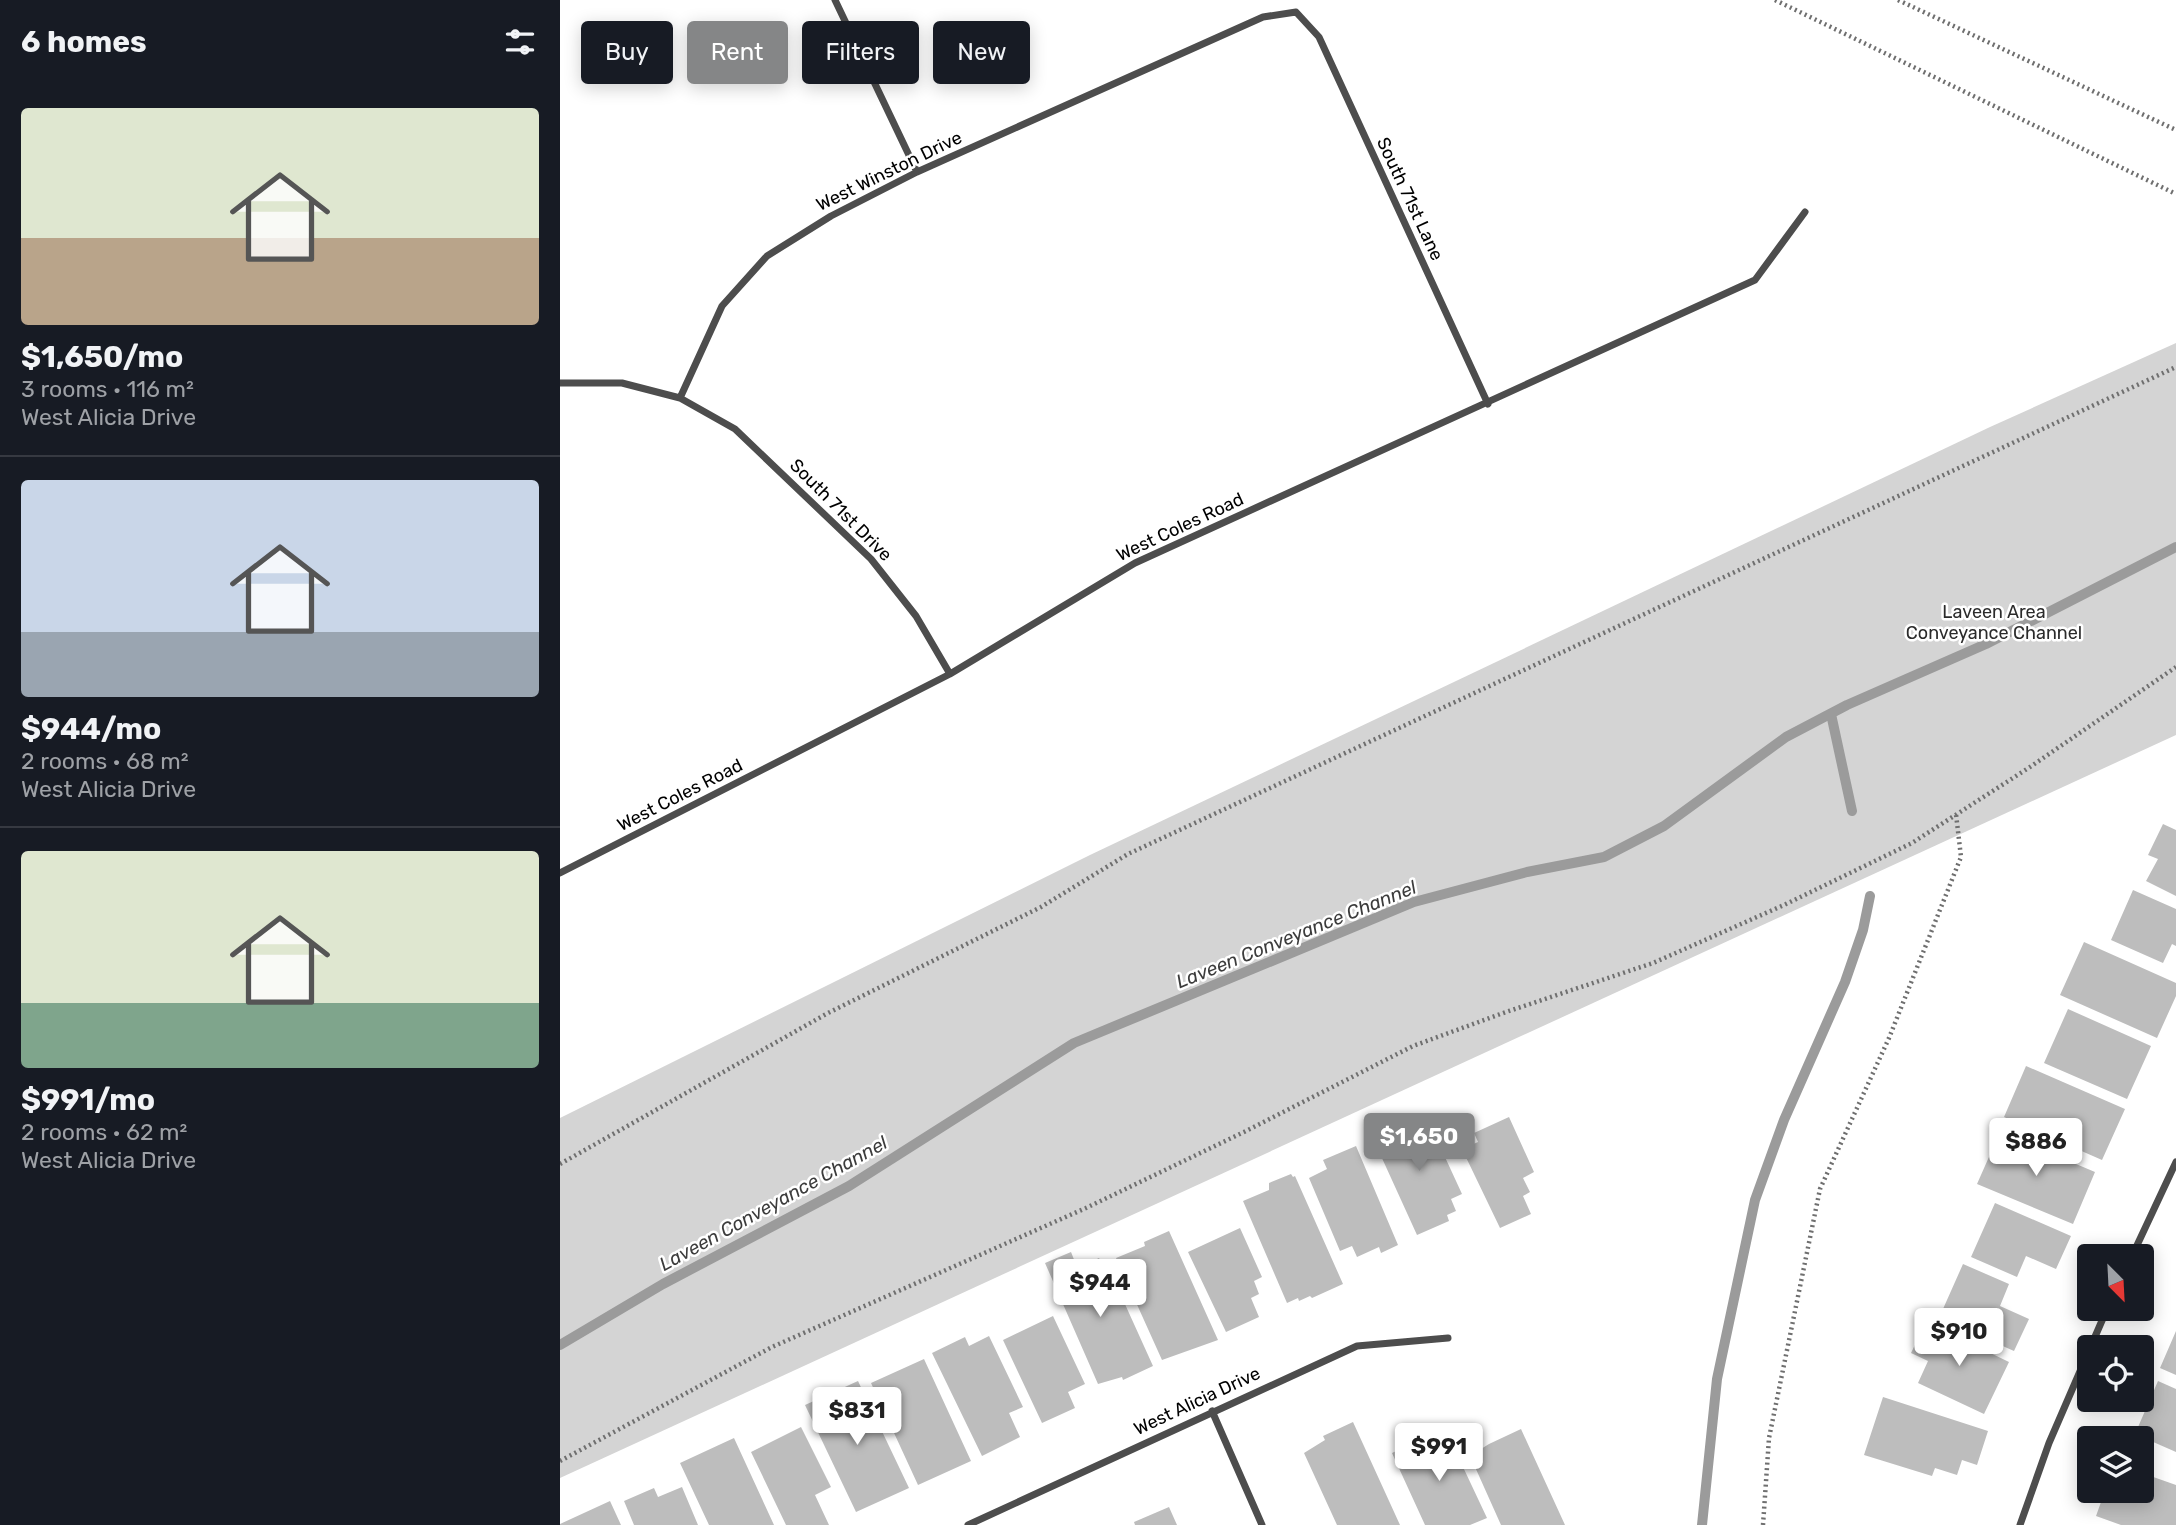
<!DOCTYPE html>
<meta charset="utf-8">
<style>
body{margin:0;font-family:Rubik,sans-serif;background:#20242c;color:#f1f3f6;height:100vh;display:flex;flex-direction:column;font-size:26px;white-space:nowrap}
*{box-sizing:border-box;margin:0}
p{font-size:23px;color:#9ea1a6}
.icon{flex:none;width:38px;height:38px;fill:none;stroke:currentColor;stroke-width:2;stroke-linecap:round;stroke-linejoin:round}
.map{position:relative;flex:1;overflow:hidden}
.details{display:flex;flex-direction:column;background:#171b24;width:560px}
.details>*{flex:none}
.hud{position:absolute;left:21px;top:21px;width:665px;height:63px;display:flex;gap:14px}
.needle{width:46px;rotate:156deg}
.tools{position:absolute;left:1517px;top:1244px;display:grid;gap:14px}
.tools a{display:grid;place-items:center;width:77px;height:77px;border-radius:7px;background:#171b24;box-shadow:0 4px 18px #0003;font-size:35px}
.price{position:absolute;translate:-50% -60px;padding:0 16px;border-radius:7px;background:#fff;color:#222;font-size:23px;line-height:46px;filter:drop-shadow(0 2px 4px #0008)}
.price::after{content:'';position:absolute;left:50%;top:42px;width:21px;height:16px;margin-left:-10px;background:inherit;clip-path:polygon(0 0,100% 0,50% 100%)}
.price.current{background:#858687;color:#fff}
ul{padding:0;list-style:none}
li{display:grid;align-content:center;gap:14px;height:371px;padding:0 21px}
li+li{border-top:2px solid #363941}
li span{display:grid;place-items:center;height:217px;border-radius:7px;color:#555}
li>.icon{margin-inline-start:auto}
span .icon{width:126px;height:126px;fill:#fffc;stroke-width:1}
li b{font-size:30px}
h2{display:flex;justify-content:space-between;align-items:center;height:84px;padding:0 21px;font-size:30px}
.tag{padding:0 24px;border-radius:7px;background:#171b24;box-shadow:0 4px 18px #0003;font-size:24px;line-height:63px}
.tag.current{background:#858687;color:#fff}
main{display:flex;flex:1;min-height:0}
.map>svg:first-child{display:block}
.green{fill:#d4d4d4}
.lines{fill:none;stroke-linecap:round;stroke-linejoin:round}
.stream{stroke:#9b9b9b;stroke-width:10}
.building{fill:#bdbdbd}
.path{stroke:#6f6f6f;stroke-width:4.5;stroke-dasharray:2 3.5;stroke-linecap:butt}
.minor{stroke:#4d4d4d;stroke-width:7}
.labels{text-anchor:middle;stroke-width:5;stroke-linejoin:round;paint-order:stroke}
.street-label{font-size:18px;fill:#000;stroke:#fff}
.park-label{font-size:18px;fill:#2b2b2b;stroke:#fff}
.water-label{font-size:19px;font-style:italic;fill:#3c3c3c;stroke:#fff}
</style>
<main>
<section class="details">
<h2>6 homes<svg class="icon" aria-label="filters" viewBox="0 0 24 24"><path d="M4 7h16M4 17h16"/><circle cx="9" cy="7" r="2"/><circle cx="15" cy="17" r="2"/></svg></h2>
<ul>
<li><span style="background:linear-gradient(#dfe7d0 60%,#b9a48a 0)"><svg class="icon" aria-label="home" viewBox="0 0 24 24"><path d="M3 11l9-7 9 7M6 9v11h12V9"/></svg></span><div><b>$1,650/mo</b><p>3 rooms · 116 m²</p><p>West Alicia Drive</p></div></li>
<li><span style="background:linear-gradient(#c9d6e8 70%,#9aa5b1 0)"><svg class="icon" aria-label="home" viewBox="0 0 24 24"><path d="M3 11l9-7 9 7M6 9v11h12V9"/></svg></span><div><b>$944/mo</b><p>2 rooms · 68 m²</p><p>West Alicia Drive</p></div></li>
<li><span style="background:linear-gradient(#dfe7d0 70%,#7fa58c 0)"><svg class="icon" aria-label="home" viewBox="0 0 24 24"><path d="M3 11l9-7 9 7M6 9v11h12V9"/></svg></span><div><b>$991/mo</b><p>2 rooms · 62 m²</p><p>West Alicia Drive</p></div></li>
</ul>
</section>
<div class="map">
<svg width="1616" height="1525" viewBox="0 0 1616 1525">
<rect width="100%" height="100%" fill="#fff"/>
<path class="green" d="M1616 343V735L0 1478V1118L530 855 1430 427Z"/>
<g class="lines">
<path class="stream" d="M1271 714 1292 811
M0 1345 103 1284 289 1186 514 1043 854 902 967 872 1044 857 1104 826 1226 737 1287 705 1426 644 1616 547
M1142 1525 1157 1379 1195 1200 1224 1120 1285 982 1303 930 1310 896"/>
</g>
<path class="building" d="M1603 824 1616 830V896L1586 881 1598 859 1588 855Z
M1573 890 1616 909V946L1612 944 1603 963 1551 940Z
M1524 942 1616 983V996L1597 1038 1500 995Z
M1508 1009 1591 1046 1567 1099 1484 1063Z
M1466 1066 1565 1109 1542 1160 1444 1117Z
M949 1117 974 1172 963 1178 970 1192 963 1196 971 1214 940 1228 902 1149 918 1142 914 1133Z
M867 1118 902 1194 891 1199 896 1211 887 1215 889 1221 857 1235 811 1134 844 1119 848 1127Z
M1440 1132 1535 1172 1513 1224 1417 1184Z
M796 1146 838 1245 821 1253 819 1247 797 1257 792 1246 780 1251 749 1178 767 1169 763 1160Z
M731 1174 733 1177 735 1176 783 1284 752 1298 750 1296 739 1301 738 1298 727 1303 683 1201 709 1190V1183Z
M1435 1203 1511 1236 1496 1269 1466 1256 1457 1277 1411 1257Z
M680 1228 702 1277 694 1281 699 1294 691 1298 699 1317 666 1332 628 1252Z
M609 1231 658 1340 602 1360 556 1258 585 1246 584 1242Z
M511 1252 519 1272 522 1271 520 1267 539 1258 541 1262 545 1260 593 1366 563 1380 562 1377 538 1384 485 1263Z
M1403 1264 1449 1284 1440 1306 1469 1319 1454 1351 1379 1318Z
M493 1316 525 1384 508 1392 515 1408 482 1423 443 1340Z
M1366 1322 1449 1362 1424 1414 1358 1383 1368 1361 1351 1353Z
M1616 1331V1375L1600 1368Z
M429 1336 463 1407 449 1413 460 1437 422 1456 372 1353 405 1337 409 1346Z
M364 1359 411 1461 358 1485 311 1383Z
M298 1381 349 1488 296 1512 245 1405Z
M1598 1381 1616 1389V1452L1575 1434Z
M1323 1397 1428 1431 1417 1465 1402 1460 1397 1475 1375 1468 1372 1476 1304 1455Z
M793 1422 840 1525H777L744 1453 765 1440 763 1436Z
M241 1427 271 1487 255 1495 269 1525H226L191 1452Z
M961 1429 1005 1525H941L911 1458 921 1454V1449L929 1444Z
M887 1433 927 1518 910 1525H865L832 1453 864 1438 867 1443Z
M174 1438 214 1525H149L120 1463Z
M1582 1473 1616 1485V1525H1561L1536 1516 1545 1491H1582Z
M122 1487 138 1525H74L64 1501 94 1488 98 1497Z
M50 1501 61 1525H0V1524Z
M609 1507 617 1525H575L574 1522Z"/>
<g class="lines">
<path class="path" d="M1215 0 1616 194
M1338 0 1616 130
M0 1164 268 1013 481 907 568 854 1616 367
M0 1461 212 1347 526 1208 684 1132 853 1046 946 1012 1093 963 1224 905 1352 843 1470 767 1616 667
M1203 1525 1209 1438 1260 1189 1329 1038 1401 857 1396 814"/>
<path class="minor" d="M275 0 357 172
M0 383H62L120 398 162 306 207 256 271 216 357 172 703 17 736 12 759 37 928 404
M120 398 175 429 311 559 356 616 390 674
M0 873 390 674 575 563 1195 280 1245 212
M1572 1256 1616 1162
M652 1411 702 1525
M408 1525 797 1346 888 1338
M1460 1525 1489 1443 1547 1309"/>
</g>
<g class="labels">
<g class="street-label">
<text transform="translate(329 171) rotate(-26)" y="6">West Winston Drive</text>
<text transform="translate(850 199) rotate(65)" y="6">South 71st Lane</text>
<text transform="translate(281 510) rotate(45)" y="6">South 71st Drive</text>
<text transform="translate(620 527) rotate(-25)" y="6">West Coles Road</text>
<text transform="translate(120 795) rotate(-27)" y="6">West Coles Road</text>
<text transform="translate(637 1401) rotate(-25)" y="6">West Alicia Drive</text>
</g>
<g class="park-label">
<text x="1434" y="618">Laveen Area<tspan x="1434" dy="21">Conveyance Channel</tspan></text>
</g>
<g class="water-label">
<text transform="translate(736 934) rotate(-22)" y="7">Laveen Conveyance Channel</text>
<text transform="translate(213 1203) rotate(-29)" y="7">Laveen Conveyance Channel</text>
</g>
</g>
</svg>
<div class="tools">
<a><svg class="needle" viewBox="-14 -14 28 28"><path d="M0-13l5 13h-10z" fill="#e53935"/><path d="M0 13l5-13h-10z" fill="#9ea1a6"/></svg></a>
<a><svg class="icon" aria-label="locate" viewBox="0 0 24 24"><circle cx="12" cy="12" r="6"/><path d="M12 2v4M12 18v4M2 12h4M18 12h4"/></svg></a>
<a><svg class="icon" aria-label="layers" viewBox="0 0 24 24"><path d="M12 4l9 5-9 5-9-5zM3 14l9 5 9-5"/></svg></a>
</div>
<b class="price current" style="left:859px;top:1173px">$1,650</b>
<b class="price" style="left:1476px;top:1178px">$886</b>
<b class="price" style="left:540px;top:1319px">$944</b>
<b class="price" style="left:1399px;top:1368px">$910</b>
<b class="price" style="left:297px;top:1447px">$831</b>
<b class="price" style="left:879px;top:1483px">$991</b>
<div class="hud">
<a class="tag">Buy</a>
<a class="tag current">Rent</a>
<a class="tag">Filters</a>
<a class="tag">New</a>
</div>
</div>
</main>
